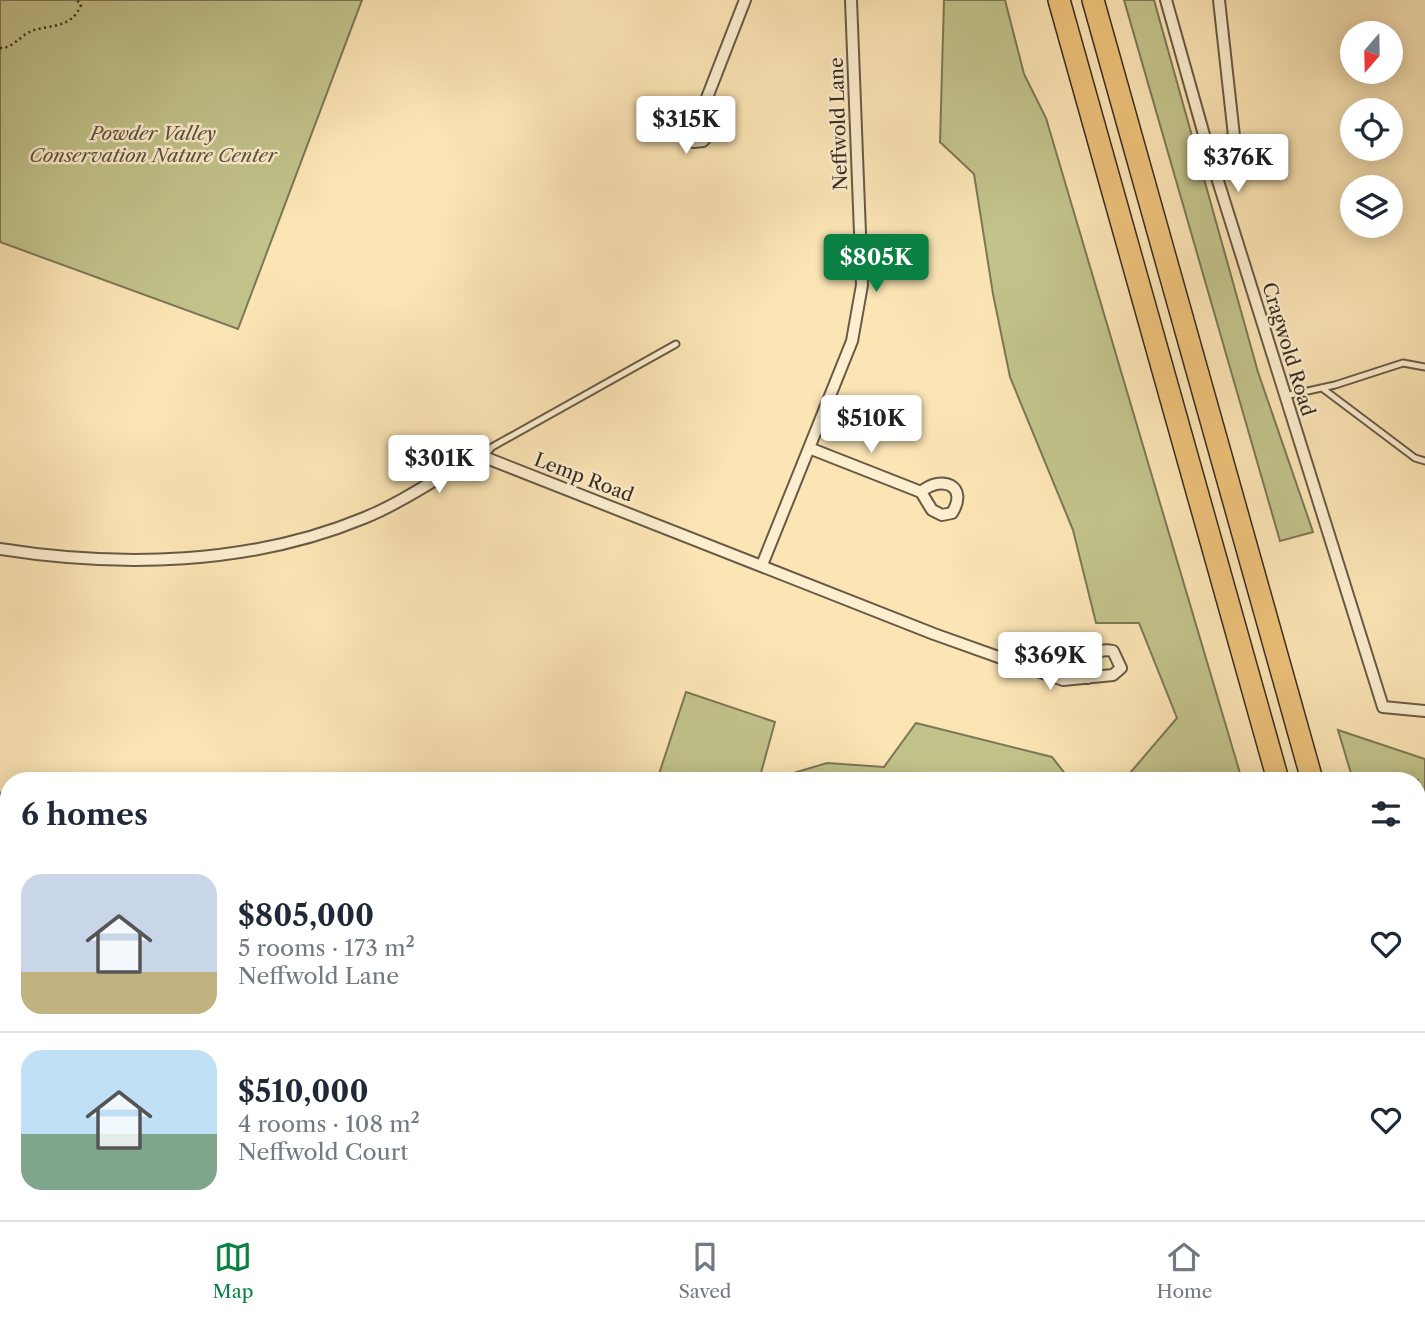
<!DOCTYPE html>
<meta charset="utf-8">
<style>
body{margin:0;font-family:"Libre Caslon Text",serif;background:#f2f2f3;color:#1f2937;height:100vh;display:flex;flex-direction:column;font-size:26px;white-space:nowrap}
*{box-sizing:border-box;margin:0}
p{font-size:23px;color:#747a83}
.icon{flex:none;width:38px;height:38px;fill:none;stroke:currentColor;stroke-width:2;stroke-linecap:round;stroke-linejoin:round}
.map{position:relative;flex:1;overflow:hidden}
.side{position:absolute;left:0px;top:772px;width:1426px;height:450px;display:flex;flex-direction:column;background:#fff;border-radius:28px 28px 0 0;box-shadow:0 4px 18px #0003}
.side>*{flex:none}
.needle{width:46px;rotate:200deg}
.buttons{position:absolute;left:1340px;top:21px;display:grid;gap:14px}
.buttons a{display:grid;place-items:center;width:63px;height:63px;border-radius:50%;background:#fff;box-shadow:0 4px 18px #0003;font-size:35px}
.price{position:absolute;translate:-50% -60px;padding:0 16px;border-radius:7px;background:#fff;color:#222;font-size:23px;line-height:46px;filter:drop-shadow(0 2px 4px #0008)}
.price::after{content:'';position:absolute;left:50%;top:42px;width:21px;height:16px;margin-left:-10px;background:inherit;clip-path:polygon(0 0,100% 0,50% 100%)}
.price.selected{background:#0b8043;color:#fff}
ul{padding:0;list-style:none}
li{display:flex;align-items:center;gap:21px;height:175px;padding:0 21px}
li+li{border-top:2px solid #e0e1e3}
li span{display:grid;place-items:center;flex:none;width:196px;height:140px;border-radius:21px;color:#555}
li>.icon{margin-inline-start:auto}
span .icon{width:84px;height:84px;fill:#fffc;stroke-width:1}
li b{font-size:30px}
h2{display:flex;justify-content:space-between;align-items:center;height:84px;padding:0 21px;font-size:30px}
.menu{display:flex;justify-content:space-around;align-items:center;height:98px;border-top:2px solid #e0e1e3;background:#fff;font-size:19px;color:#747a83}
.menu a{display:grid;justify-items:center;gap:4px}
.menu .selected{color:#0b8043}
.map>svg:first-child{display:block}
.green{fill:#c2c38b;stroke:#7c7756;stroke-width:2}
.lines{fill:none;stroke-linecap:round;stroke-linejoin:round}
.stream{stroke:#758475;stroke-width:3.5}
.service-casing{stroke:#685a46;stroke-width:9}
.minor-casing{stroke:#685a46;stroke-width:14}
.motorway-casing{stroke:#372b21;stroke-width:24}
.path{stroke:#372b21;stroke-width:2.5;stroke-dasharray:2 3.5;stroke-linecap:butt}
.service{stroke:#fdeecf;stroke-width:5}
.minor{stroke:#fdeecf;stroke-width:10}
.motorway{stroke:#eec27a;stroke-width:21}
.labels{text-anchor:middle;stroke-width:5;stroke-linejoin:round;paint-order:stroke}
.street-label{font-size:19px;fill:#372b21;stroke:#fdeecf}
.park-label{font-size:19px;font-style:italic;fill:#5a513c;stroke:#fdeecf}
</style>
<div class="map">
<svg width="1425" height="1220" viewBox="0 0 1425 1220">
<rect width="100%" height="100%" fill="#fce5b5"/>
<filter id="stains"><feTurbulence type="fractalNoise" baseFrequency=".00286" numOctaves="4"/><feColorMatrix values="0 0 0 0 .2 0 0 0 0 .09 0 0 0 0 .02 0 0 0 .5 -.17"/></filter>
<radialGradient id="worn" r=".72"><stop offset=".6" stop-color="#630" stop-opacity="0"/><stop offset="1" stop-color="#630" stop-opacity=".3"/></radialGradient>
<path class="green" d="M0 0H362L238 329 0 242Z
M944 0H1005L1024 74 1046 118 1242 780H1124L1177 718 1139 623H1096L1073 530 1010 377 993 294 974 174 940 142Z
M1124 0H1154L1258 372 1313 532 1280 541Z
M686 692 775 722 759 780H657Z
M916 723 1052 757 1070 780H770L827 763 884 767Z
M1338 730 1425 759V1024L1418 999V780H1353Z
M1257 1213H1342L1343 1220H1268Z"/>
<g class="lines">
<path class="stream" d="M0 793 9 801"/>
<defs>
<path id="service" d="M1322 388 1415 458 1425 461
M1285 396 1335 385 1403 363 1425 367
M484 457 492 447 676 344"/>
<path id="minor" d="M1166 0 1208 149 1383 707 1425 711
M703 108 745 0
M703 108 709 116V134L703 141 694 142 685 139 680 125C685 114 691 110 703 108Z
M1208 149 1223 146 1234 136 1219 0
M809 448 921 492 932 510 942 515 952 513C969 486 942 474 921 492
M0 549C120 568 251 565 364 518 401 503 437 478 472 458L484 457 934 634 1063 680 1113 675 1121 668 1113 651C1095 647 1085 661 1088 678
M762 565 852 341 862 285 851 0
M0 1096 9 1091
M0 1203 15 1220"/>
<path id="motorway" d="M1059 0 1278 780
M1093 0 1312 780
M1385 1213 1386 1220
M1417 1213 1419 1220"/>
</defs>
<use href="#service" class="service-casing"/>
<use href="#minor" class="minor-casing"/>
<use href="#motorway" class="motorway-casing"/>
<path class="path" d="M0 48C13 49 21 34 34 30 51 25 72 28 81 5L77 0"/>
<use href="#service" class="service"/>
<use href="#minor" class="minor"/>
<use href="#motorway" class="motorway"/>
</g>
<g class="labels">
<g class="street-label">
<text transform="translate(838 124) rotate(-92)" y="7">Neffwold Lane</text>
<text transform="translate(1289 349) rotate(73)" y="7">Cragwold Road</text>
<text transform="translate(584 477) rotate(21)" y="7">Lemp Road</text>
</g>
<g class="park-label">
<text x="153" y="140">Powder Valley<tspan x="153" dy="22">Conservation Nature Center</tspan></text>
</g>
</g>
<rect width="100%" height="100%" filter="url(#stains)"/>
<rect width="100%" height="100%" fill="url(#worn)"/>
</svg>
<div class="buttons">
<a><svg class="needle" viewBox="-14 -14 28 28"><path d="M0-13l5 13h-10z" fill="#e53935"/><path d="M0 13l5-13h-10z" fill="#747a83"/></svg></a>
<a><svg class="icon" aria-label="locate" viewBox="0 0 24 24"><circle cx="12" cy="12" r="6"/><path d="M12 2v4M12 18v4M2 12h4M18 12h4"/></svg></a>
<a><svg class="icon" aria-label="layers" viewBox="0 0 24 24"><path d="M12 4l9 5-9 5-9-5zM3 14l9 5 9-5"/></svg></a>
</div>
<b class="price" style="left:686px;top:156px">$315K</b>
<b class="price" style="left:1238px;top:194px">$376K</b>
<b class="price selected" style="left:876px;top:294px">$805K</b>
<b class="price" style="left:871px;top:455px">$510K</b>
<b class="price" style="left:439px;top:495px">$301K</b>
<b class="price" style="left:1050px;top:692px">$369K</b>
<section class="side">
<h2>6 homes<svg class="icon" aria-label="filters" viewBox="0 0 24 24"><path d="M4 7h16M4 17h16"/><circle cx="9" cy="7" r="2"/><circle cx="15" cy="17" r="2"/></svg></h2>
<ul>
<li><span style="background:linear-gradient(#c9d6e8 70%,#c2b280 0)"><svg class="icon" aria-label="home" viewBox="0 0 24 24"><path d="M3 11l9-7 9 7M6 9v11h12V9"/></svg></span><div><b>$805,000</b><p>5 rooms · 173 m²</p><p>Neffwold Lane</p></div><svg class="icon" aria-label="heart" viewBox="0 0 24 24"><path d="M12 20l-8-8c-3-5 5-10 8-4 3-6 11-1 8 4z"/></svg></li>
<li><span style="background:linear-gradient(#bfe0f5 60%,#7fa58c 0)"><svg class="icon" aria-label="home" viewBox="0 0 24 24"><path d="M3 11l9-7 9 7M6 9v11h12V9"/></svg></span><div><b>$510,000</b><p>4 rooms · 108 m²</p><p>Neffwold Court</p></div><svg class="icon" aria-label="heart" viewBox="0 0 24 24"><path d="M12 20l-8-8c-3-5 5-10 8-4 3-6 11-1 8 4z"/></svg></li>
</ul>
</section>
</div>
<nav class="menu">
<a class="selected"><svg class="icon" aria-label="map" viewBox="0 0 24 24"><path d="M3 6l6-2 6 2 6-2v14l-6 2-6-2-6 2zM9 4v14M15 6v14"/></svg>Map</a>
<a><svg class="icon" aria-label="saved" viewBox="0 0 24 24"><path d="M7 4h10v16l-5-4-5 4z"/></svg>Saved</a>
<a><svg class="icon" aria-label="home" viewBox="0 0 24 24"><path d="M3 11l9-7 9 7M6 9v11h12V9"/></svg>Home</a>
</nav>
